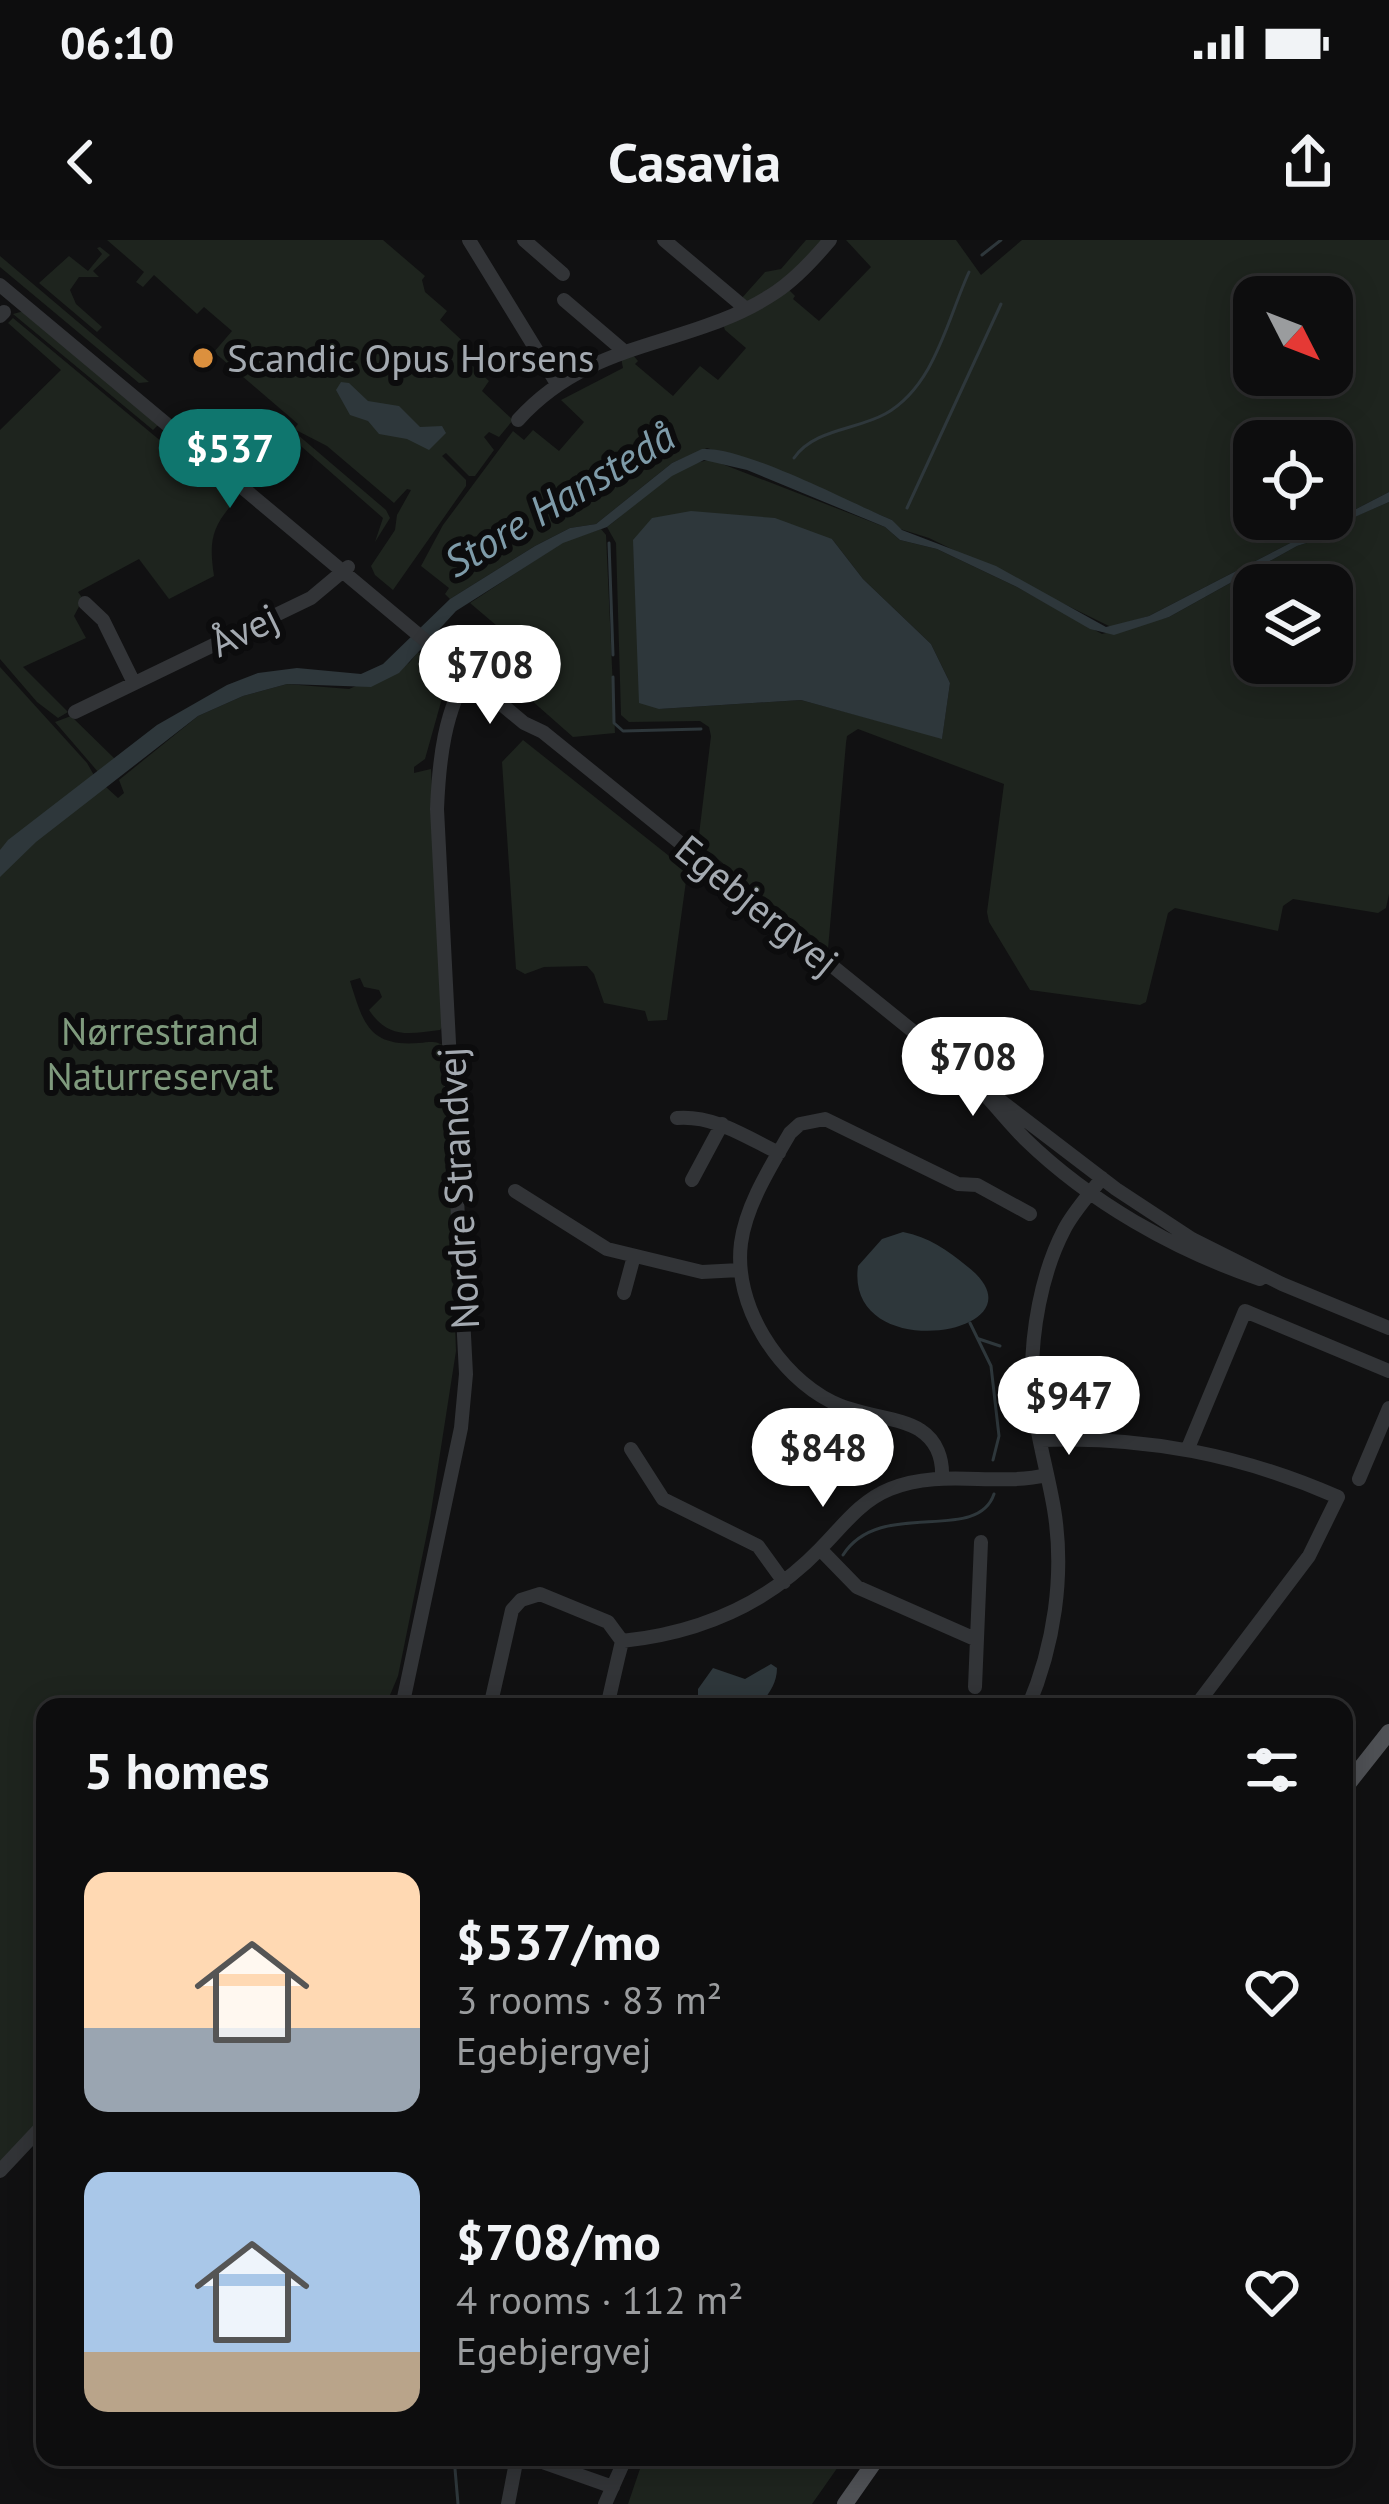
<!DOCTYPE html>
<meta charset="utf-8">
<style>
body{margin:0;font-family:"PT Sans",sans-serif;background:#1b1b1c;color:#f1f3f6;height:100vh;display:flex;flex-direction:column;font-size:45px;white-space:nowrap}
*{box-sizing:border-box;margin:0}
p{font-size:39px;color:#9a9c9e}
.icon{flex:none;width:66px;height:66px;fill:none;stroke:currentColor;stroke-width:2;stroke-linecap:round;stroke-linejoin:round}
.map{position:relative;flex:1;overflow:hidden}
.panel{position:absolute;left:36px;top:1458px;width:1317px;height:768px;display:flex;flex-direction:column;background:#0d0d0e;border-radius:24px;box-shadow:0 6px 30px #0003,0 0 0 3px #2d2d2e}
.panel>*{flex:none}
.needle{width:78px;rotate:132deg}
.tools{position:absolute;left:1233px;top:36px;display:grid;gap:24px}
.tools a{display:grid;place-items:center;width:120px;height:120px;border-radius:24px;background:#0d0d0e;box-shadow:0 6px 30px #0003,0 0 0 3px #2d2d2e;font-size:60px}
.price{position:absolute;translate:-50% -102px;padding:0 27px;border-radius:42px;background:#fff;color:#222;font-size:39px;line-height:78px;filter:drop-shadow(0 3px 6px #0008)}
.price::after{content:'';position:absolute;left:50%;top:72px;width:36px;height:27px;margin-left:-18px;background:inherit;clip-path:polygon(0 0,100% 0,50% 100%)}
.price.active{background:#0f766e;color:#fff}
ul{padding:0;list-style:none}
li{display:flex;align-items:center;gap:36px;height:300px;padding:0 48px}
li span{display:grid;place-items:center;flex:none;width:336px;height:240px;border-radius:24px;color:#555}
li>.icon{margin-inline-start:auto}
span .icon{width:144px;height:144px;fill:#fffc;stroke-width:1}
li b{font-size:51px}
h2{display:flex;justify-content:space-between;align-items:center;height:144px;padding:0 48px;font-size:51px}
.status{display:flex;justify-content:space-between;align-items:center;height:84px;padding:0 60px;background:#0d0d0e;direction:ltr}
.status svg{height:33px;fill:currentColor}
header{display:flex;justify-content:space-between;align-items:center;height:156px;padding:0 48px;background:#0d0d0e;font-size:54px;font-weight:700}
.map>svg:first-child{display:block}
.green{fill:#1e241e;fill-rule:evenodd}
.water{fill:#2e373b}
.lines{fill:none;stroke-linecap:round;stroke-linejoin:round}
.stream{stroke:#2e373b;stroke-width:3}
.minor{stroke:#323437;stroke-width:14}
.major{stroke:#4f5155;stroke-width:16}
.poi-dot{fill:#dc903e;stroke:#0c0c0d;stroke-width:4.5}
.labels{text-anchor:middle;stroke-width:12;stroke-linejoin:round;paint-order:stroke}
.poi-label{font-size:39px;fill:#a4aab1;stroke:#0c0c0d;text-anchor:start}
.street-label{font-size:39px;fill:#a4aab1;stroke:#0c0c0d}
.park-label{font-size:39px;fill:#7f9a7d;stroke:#0c0c0d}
.water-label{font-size:42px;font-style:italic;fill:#7e9ba9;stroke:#0c0c0d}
</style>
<div class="status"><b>06:10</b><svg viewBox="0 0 49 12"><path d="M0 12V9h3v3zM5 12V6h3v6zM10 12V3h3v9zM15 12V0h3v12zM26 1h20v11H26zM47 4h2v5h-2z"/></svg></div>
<header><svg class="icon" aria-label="back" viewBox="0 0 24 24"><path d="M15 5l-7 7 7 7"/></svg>Casavia<svg class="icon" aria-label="share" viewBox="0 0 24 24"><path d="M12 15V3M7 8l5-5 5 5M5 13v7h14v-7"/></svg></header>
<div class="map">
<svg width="1389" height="2264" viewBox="0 0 1389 2264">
<rect width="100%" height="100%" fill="#111112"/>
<path class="green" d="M107 0H383L425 36 422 40 425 52 447 71 440 80 468 106 461 115 489 141 482 151 513 180 499 197 489 192 484 197 494 210 475 236H469L446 213 442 216 466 240V246L393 350 375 335 371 326 395 290 397 275 411 250 407 249 394 263 327 206 294 189 298 184 214 112 232 91 204 67 197 74 154 35 143 47 136 42 144 32Z
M806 0H824L796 31 750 62 741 59 765 32 781 29Z
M846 0H956L981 35 1022 0H1389V252L1149 376 1111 387 929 298 897 288 892 280 763 226 707 208 672 223 596 284 570 288 535 306 450 359 445 354 449 348 421 326 443 285 513 191 524 200 533 190 559 211 584 182 561 160 623 128 621 118 632 114 638 121 635 124 673 156 700 126 718 140 746 108 725 90 722 81 787 48 795 56 793 59 819 81 871 27ZM1254 57H1332V135H1254ZM1254 201H1332V279H1254Z
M100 7 110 15 93 31 99 37H79L70 50 76 64 102 87 97 92 39 43 69 16 88 31 102 14 97 8Z
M0 16 149 142 139 143 0 27Z
M24 71 158 185 153 190 13 74Z
M13 78 234 262C211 288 209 302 214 336L169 359 139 319 78 352 83 359 74 376 86 398 23 427 68 472 58 478 37 462 0 419V190L61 130 8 83Z
M298 195 386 270 390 278 375 302 383 278 294 200Z
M712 220 885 287 900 300 937 309 1017 347 1102 394 1169 377 1297 306 1328 296 1347 280 1389 262V654L1386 668 1378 673 1293 659 1283 666 1278 691 1175 668 1168 673 1146 762 1140 765 1030 750 989 682 987 672 1004 544 858 489 847 496 846 503 828 709 698 603 711 496 709 487 700 481 629 482 621 475 616 303 607 287C638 264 673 222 712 220ZM832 299 863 339 931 404 950 443 942 498 801 460 659 469ZM1254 345H1332V423H1254Z
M601 289 606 295 615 493 573 497 522 452 544 426 470 363 563 302Z
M418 412 448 437 425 519 414 527V533L431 529 444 784 440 790C409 794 388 799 369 770L382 757 379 750 364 747 360 738 350 741C363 783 369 807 419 803 431 802 436 800 445 807L456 1111 430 1278 398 1436 385 1467H45V1876L0 1925V427L87 523 95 537 118 558 124 553 119 540 198 476 243 456 287 444 349 449 409 423Z
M71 476 116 520 99 533 55 482Z
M523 500 683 627 686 641 667 780 648 781 645 771 604 763 594 734 587 726 544 727 525 734 516 729 502 522Z
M644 2217H845L812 2264H628Z"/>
<path class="water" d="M341 142 349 143 368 161 399 166 420 187 442 186 446 193 429 210 407 199 379 194 368 181 350 175 336 150Z
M702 209C744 206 849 262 892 280L902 290 996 326 1106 387 1149 376 1389 252V262L1348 280 1328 296 1297 306 1169 377 1114 395 1090 389 1017 347 937 309 900 300 885 287 747 230 704 220 672 236 607 287 563 303 456 371 399 433 371 447 287 444 243 456 198 476 36 602 0 637V610L8 600 157 485 227 445 258 433 297 428 361 434 383 424 450 359 535 306 570 288 596 284 672 223Z
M691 271 775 278 832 299 863 339 931 404 950 443 942 499 801 460 659 469 639 463 633 300 652 278Z
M903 992C929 997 947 1010 968 1027 1053 1094 844 1129 858 1026L882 999Z
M771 1424 777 1428C777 1444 768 1455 758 1467H698V1449L713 1428 745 1439Z"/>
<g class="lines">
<path class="stream" d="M982 15 1001 0
M794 218C814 189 856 190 885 174 935 146 947 80 969 32
M907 268 1001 64
M609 303 613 415
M613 437 614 483 623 491 701 489
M970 1083 991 1126 999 1196 993 1220
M979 1099 1000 1106
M843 1315C880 1257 977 1305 994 1254
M650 1464 659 1467
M454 2217 458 2264"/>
<path class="minor" d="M469 0 556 142
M524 0 563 34
M664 0 745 68
M0 45 524 483 543 492 972 839 1116 949 1192 999 1282 1044 1389 1088
M564 60 625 112
M0 76 4 72
M518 180C594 96 691 109 776 52 797 38 814 19 830 0
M85 363 103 380 134 443
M75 472 311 358 348 327
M987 857C1000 871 1012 886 1025 899 1090 962 1174 1010 1260 1039
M677 878C714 875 746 897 779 913
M692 940 722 884
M515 951 607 1009 702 1032 740 1030
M624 1053 634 1016
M1041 1200C1146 1196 1242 1215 1338 1257L1309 1316 1195 1467
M1188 1208 1245 1071 1389 1131
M631 1209 663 1259 758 1306 784 1342
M942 1238C943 1219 937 1201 920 1190 901 1177 859 1176 832 1162 778 1135 733 1065 741 1003 746 965 771 926 790 893L800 884 825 879 958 944 977 945 1030 974
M1359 1239 1389 1168
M820 1309 857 1347 975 1399
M622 1401C699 1393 766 1365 820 1309 842 1287 860 1261 890 1249 941 1228 995 1247 1047 1235
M975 1447 981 1302
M402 1467 461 1188 466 1134 437 569C439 521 444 470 471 429
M490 1467 512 1370 521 1360 540 1354 608 1382 622 1401 607 1467
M1028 1467C1054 1406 1065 1335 1054 1269 1047 1227 1033 1185 1032 1142 1031 1093 1041 1034 1064 990 1073 972 1089 955 1102 938
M0 1931 45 1883
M528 2217 613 2247
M508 2264 517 2217
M605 2264 626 2217"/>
<path class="major" d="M1344 1549 1389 1492
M845 2264 878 2217"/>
</g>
<circle class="poi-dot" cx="203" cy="118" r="12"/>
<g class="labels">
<g class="poi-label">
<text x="227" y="132">Scandic Opus Horsens</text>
</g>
<g class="street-label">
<text transform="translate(244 390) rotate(-26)" y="14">Åvej</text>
<text transform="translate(757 665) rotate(39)" y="14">Egebjergvej</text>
<text transform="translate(458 948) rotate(-93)" y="14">Nordre Strandvej</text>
</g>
<g class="park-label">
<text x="160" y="805">Nørrestrand<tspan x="160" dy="45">Naturreservat</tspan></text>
</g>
<g class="water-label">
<text transform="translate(559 259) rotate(-31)" y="15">Store Hanstedå</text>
</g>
</g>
</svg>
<div class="tools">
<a><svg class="needle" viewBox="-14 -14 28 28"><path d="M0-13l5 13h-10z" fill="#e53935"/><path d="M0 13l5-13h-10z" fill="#9a9c9e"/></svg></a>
<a><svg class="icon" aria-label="locate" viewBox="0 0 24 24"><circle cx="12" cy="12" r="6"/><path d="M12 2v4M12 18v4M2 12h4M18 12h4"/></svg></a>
<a><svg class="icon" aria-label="layers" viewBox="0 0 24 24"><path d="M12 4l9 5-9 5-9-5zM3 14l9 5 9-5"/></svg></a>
</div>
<b class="price active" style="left:230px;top:271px">$537</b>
<b class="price" style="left:490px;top:487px">$708</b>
<b class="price" style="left:973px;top:879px">$708</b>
<b class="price" style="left:1069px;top:1218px">$947</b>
<b class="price" style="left:823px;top:1270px">$848</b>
<section class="panel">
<h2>5 homes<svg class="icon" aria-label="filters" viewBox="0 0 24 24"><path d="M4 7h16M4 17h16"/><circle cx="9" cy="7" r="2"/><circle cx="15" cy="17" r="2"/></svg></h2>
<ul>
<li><span style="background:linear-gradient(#ffd9b3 65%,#9aa5b1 0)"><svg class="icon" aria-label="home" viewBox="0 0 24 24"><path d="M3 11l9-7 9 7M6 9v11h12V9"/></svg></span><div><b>$537/mo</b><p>3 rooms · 83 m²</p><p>Egebjergvej</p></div><svg class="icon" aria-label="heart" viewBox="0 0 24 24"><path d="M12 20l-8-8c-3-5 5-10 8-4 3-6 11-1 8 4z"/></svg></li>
<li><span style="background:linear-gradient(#a9c7e8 75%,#b9a48a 0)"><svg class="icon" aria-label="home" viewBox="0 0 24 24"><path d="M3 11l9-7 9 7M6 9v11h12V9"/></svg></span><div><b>$708/mo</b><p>4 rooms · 112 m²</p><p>Egebjergvej</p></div><svg class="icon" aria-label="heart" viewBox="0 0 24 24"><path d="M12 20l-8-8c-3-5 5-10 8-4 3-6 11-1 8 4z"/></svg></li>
</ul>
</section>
</div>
